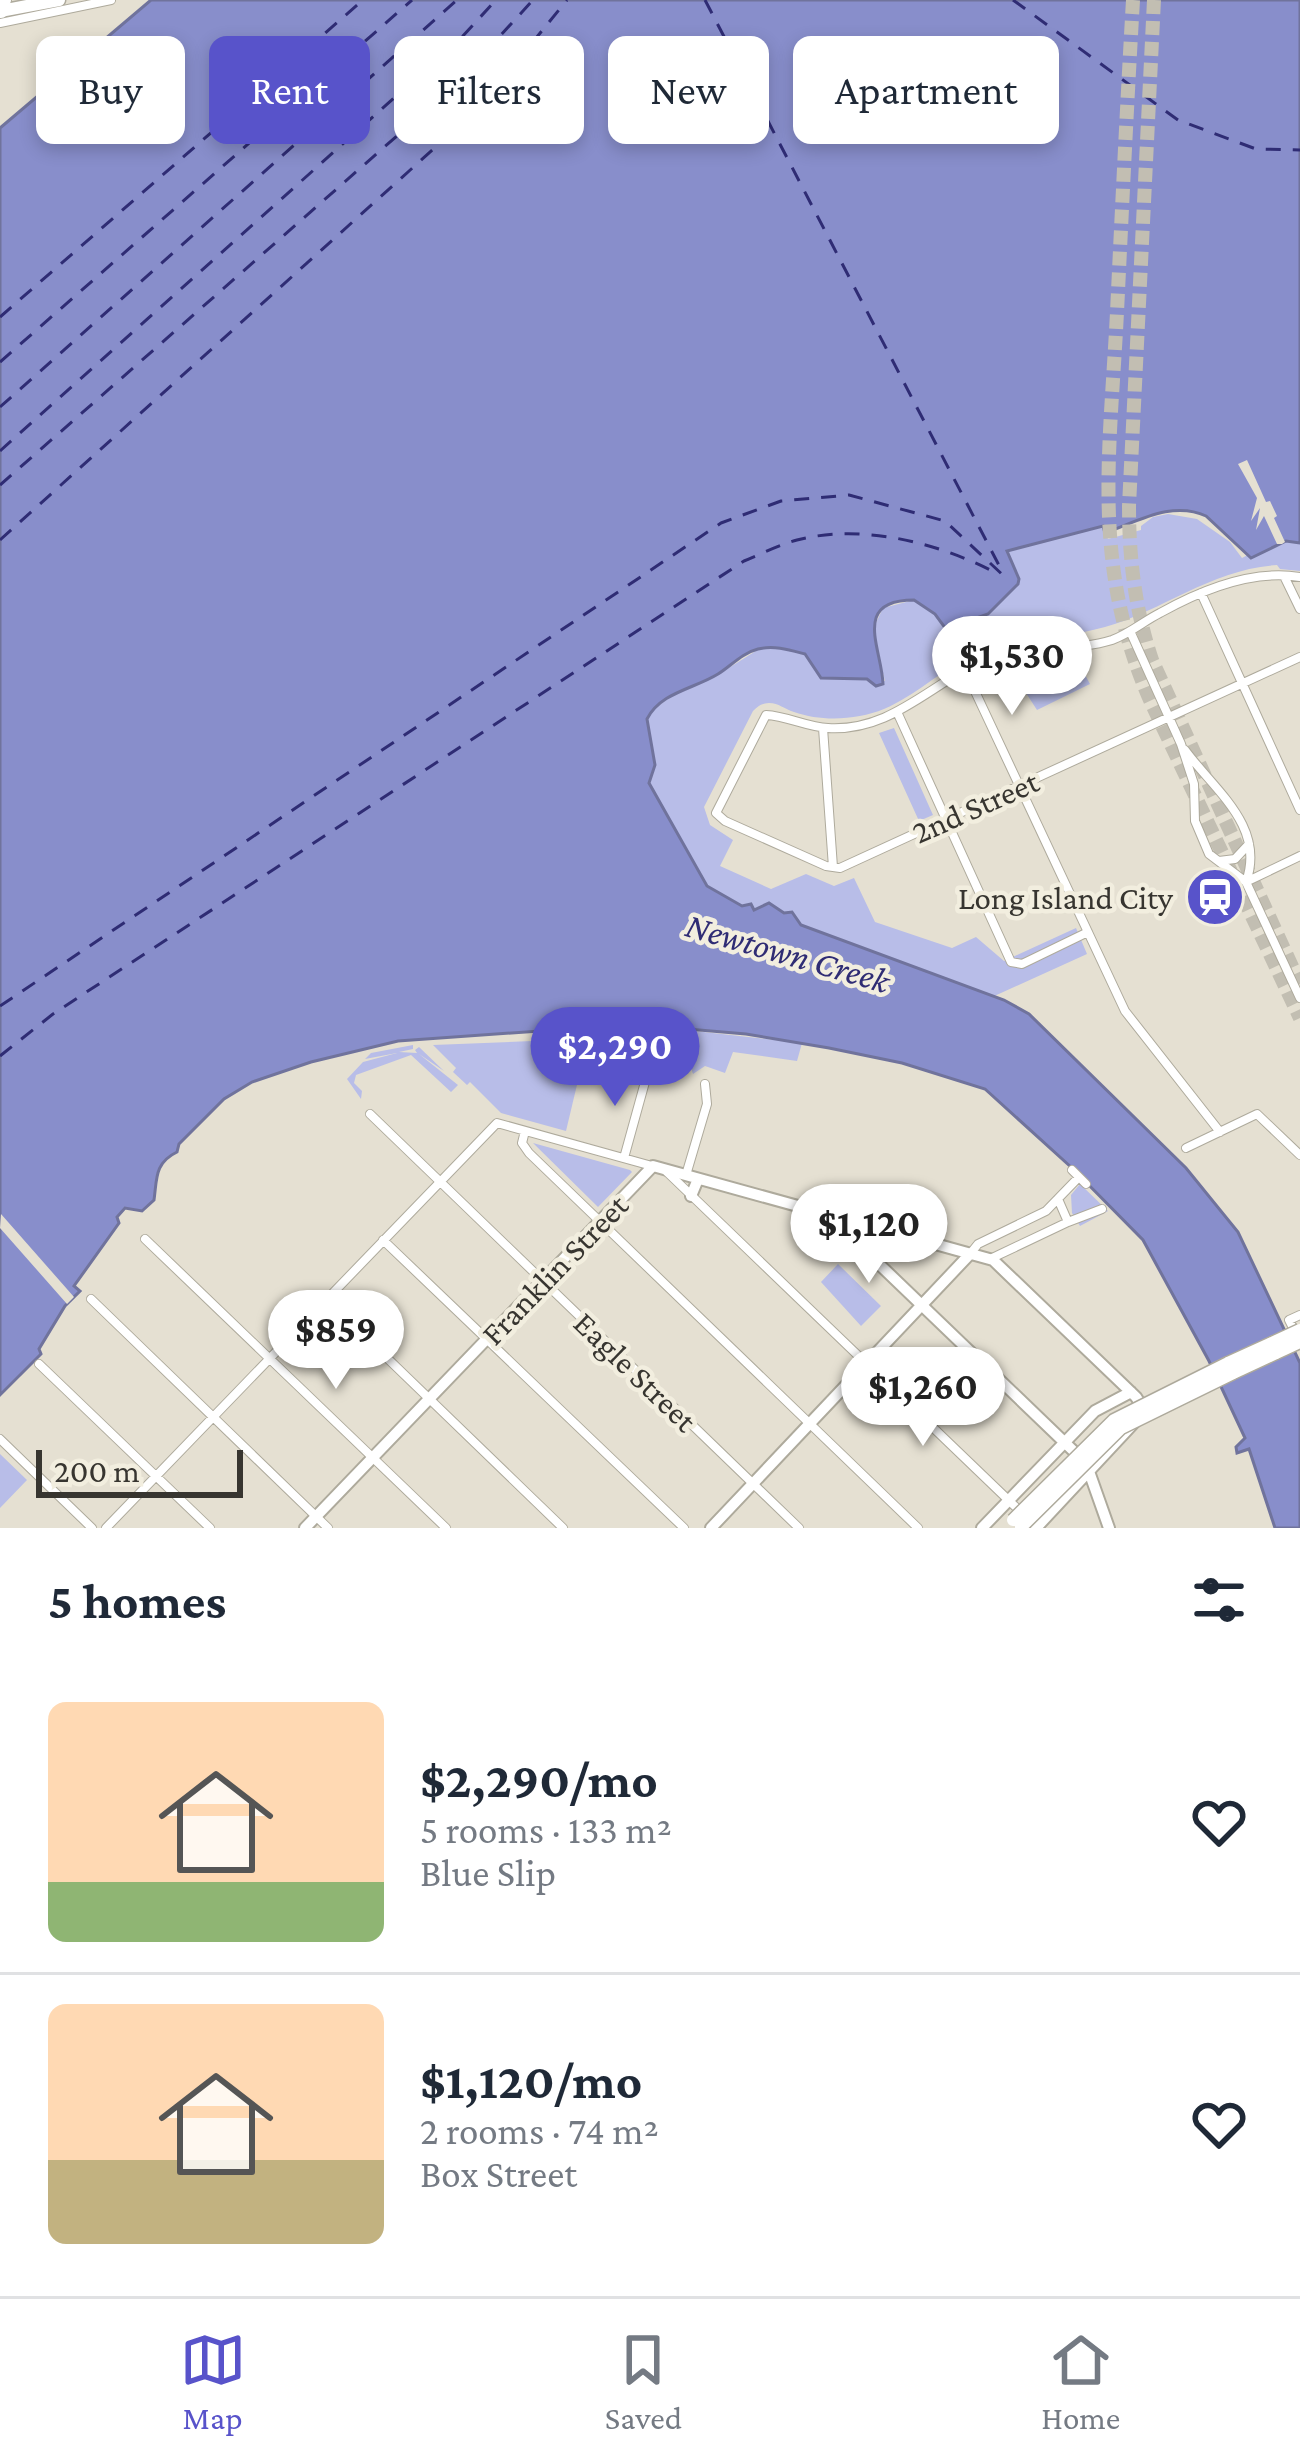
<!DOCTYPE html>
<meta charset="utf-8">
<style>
body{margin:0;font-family:"Crimson Pro",serif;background:#f6f6f7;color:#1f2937;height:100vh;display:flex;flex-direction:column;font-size:45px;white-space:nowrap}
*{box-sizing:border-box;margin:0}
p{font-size:39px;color:#747a83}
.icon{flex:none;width:66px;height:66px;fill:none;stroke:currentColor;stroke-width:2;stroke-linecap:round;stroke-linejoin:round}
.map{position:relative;height:1528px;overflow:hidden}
.drawer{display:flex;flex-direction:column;background:#fff;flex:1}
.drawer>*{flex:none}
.guide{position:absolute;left:36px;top:36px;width:1230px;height:108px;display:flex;gap:24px}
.scale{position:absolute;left:36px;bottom:30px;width:207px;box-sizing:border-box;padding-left:12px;border:6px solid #373530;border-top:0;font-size:33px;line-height:42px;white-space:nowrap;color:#373530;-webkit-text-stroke:9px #f2eedf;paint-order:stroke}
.price{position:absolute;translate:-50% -102px;padding:0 27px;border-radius:42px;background:#fff;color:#222;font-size:39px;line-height:78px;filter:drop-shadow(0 3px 6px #0008)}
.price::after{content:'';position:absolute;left:50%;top:72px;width:36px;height:27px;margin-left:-18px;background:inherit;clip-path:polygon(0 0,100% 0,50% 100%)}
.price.selected{background:#5853ca;color:#fff}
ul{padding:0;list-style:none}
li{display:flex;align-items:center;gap:36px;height:300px;padding:0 48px}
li+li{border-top:3px solid #e0e1e3}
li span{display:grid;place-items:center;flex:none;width:336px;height:240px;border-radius:18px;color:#555}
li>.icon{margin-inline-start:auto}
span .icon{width:144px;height:144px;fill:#fffc;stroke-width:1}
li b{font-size:51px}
h2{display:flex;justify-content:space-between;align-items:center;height:144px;padding:0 48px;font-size:51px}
.tag{padding:0 42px;border-radius:18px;background:#fff;box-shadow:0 6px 18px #0003;font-size:42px;line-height:108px}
.tag.selected{background:#5853ca;color:#fff}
.menu{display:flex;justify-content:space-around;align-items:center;height:168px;border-top:3px solid #e0e1e3;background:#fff;font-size:33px;color:#747a83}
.menu a{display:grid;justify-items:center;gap:6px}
.menu .selected{color:#5853ca}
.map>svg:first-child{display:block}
.green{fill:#b8bde8}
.water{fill:#888ecb;stroke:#70739c;stroke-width:3}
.pier{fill:#e5e0d2}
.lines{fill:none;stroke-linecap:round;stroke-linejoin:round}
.ferry{stroke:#2f2c74;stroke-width:3;stroke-dasharray:15 12;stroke-linecap:butt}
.highway-tunnel{stroke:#c2beb2;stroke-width:14;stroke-dasharray:14 7;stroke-linecap:butt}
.street-casing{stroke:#aeaa9c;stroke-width:10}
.secondary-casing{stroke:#aeaa9c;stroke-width:14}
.primary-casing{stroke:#aeaa9c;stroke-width:15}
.highway-casing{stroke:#aeaa9c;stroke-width:16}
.street{stroke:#fff;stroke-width:8}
.secondary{stroke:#fff;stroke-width:10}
.primary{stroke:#fff;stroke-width:12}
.highway{stroke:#fff;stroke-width:14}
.primary-bridge-casing{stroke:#aeaa9c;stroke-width:15;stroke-linecap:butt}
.primary-bridge{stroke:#fff;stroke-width:12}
.labels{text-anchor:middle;stroke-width:9;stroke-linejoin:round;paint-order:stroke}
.street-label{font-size:33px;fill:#373530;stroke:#f2eedf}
.poi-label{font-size:33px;fill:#373530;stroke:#f2eedf;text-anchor:end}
.water-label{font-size:36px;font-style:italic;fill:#2f2c74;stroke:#f2eedf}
</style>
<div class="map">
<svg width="1300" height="1528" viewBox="0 0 1300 1528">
<rect width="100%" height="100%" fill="#e5e0d2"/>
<path class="green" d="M1168 514 1197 519 1230 542 1242 558C1264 548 1274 532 1300 543V571L1280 569 1277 565C1212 569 1164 610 1105 627 1060 640 1012 636 971 656 940 671 915 696 884 709 857 720 822 722 794 712 784 709 779 703 769 703 760 704 759 706 753 711L704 807 710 825 733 840 720 866 771 889 806 874 834 886 854 878 875 922 952 948 976 937 1004 961 1076 928 1087 954 990 998 801 925 771 907 753 910 751 905 742 906 707 886 649 783 655 760 647 719 650 712 677 692 719 674 759 649 776 648 805 654 821 678 885 681 872 631 883 608 914 600 935 614 944 627 978 619 1019 578 1006 552 1103 526 1108 539 1141 530V526L1153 517Z
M1042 660H1077L1090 684 1037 710 1008 665Z
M894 728 933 815 919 821 879 733Z
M641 1025 802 1043 797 1061 733 1052 725 1073 705 1066 693 1074 684 1046 663 1045V1055L642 1049 629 1060 618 1049 586 1047 566 1131 501 1113 470 1082 467 1085 453 1072 456 1068 433 1045 532 1041 534 1048H583L586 1032 634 1030Z
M413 1045V1049L399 1052 417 1053 415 1050 419 1047 444 1071 419 1054 458 1085 451 1092 411 1055 356 1075 354 1083 362 1091 361 1099 347 1079 363 1062 397 1053 365 1059 371 1053Z
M533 1143 630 1170 632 1172 598 1207Z
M1080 1184 1108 1211 1080 1226 1072 1213 1071 1195Z
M838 1264 881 1306 861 1326 821 1282Z
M0 1454 27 1480 0 1508Z"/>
<path class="water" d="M151 0H1300V543L1286 541 1251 558 1206 516C1172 500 1137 522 1105 533L1103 526 1007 551 1019 579 1018 584 988 614 957 625 954 635 951 636 935 614 914 600C851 600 882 649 883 684L876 686 867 679 821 678 805 654C790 650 774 645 758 649 742 653 731 666 718 674 694 689 661 692 647 719L655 765 649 783 707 886 742 906 751 904 754 910 769 903 784 913 792 912 801 925 1004 1000 1029 1014 1186 1168 1238 1232 1300 1363V1528H1275L1249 1449 1237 1453 1236 1447 1245 1438 1209 1361 1143 1240 1072 1168 985 1089 902 1063 829 1048 746 1034 641 1025 634 1030 586 1032 584 1040 545 1042 540 1031 398 1041 311 1062 252 1082 224 1099 179 1144 177 1152C154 1163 157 1180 154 1200L142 1211 125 1208 117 1217 119 1223 74 1286 80 1291 65 1306 39 1349 41 1354 0 1395V128Z"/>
<path class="pier" d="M1247 460 1266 502 1270 501 1277 516 1274 518 1285 542 1282 544H1277L1264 516 1256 530 1260 508 1251 521 1257 498 1238 464Z
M1 1214 74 1297 67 1304 0 1228Z"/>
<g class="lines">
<path class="ferry" d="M705 0 1003 573
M1013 0 1178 120 1256 149 1300 150
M0 317 363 0
M0 362 412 0
M0 407 457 0
M0 451 461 38 496 0
M0 485 456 84 533 0
M0 540 480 107 567 0
M0 1006 721 523 781 501 849 495 945 521 1005 577
M0 1056 53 1014 744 561C761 554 779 545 797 540 862 523 940 543 998 574"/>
<path class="highway-tunnel" d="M1133 0C1127 104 1122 208 1117 312 1110 455 1091 564 1150 700L1300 1018
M1154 0 1129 506C1129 559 1135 609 1152 660L1300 984"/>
<defs>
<path id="street" d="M0 23 111 0
M1284 576 1300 609
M1300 577C1252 569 1201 590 1160 613 1144 621 1129 634 1112 640 1074 652 1032 643 994 657 935 677 896 732 828 728 807 727 787 716 766 715L716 813 725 821 826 866 840 868 1300 657
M1201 593 1300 810
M1130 631 1181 744 1194 784 1195 821 1209 854 1246 882 1300 998
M965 670 1125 1011 1220 1132
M898 714 1011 962 1022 964 1088 932
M823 728 833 867
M1185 750C1214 790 1266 826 1246 882
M1219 861 1235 859 1249 844
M1248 881 1300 856
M370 1114 799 1528
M525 1131 522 1143 529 1153 918 1528
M1186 1148 1257 1114 1300 1155
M624 1158 645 1082 643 1064
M1072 1170 1086 1184
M666 1171 1023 1514
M686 1175 707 1104 705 1084
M1068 1222 1102 1209
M145 1239 446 1528
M383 1240 684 1528
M970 1254 978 1244 1046 1211 1079 1177
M990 1259 1068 1222 1058 1199
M91 1299 328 1528
M326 1299 563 1528
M1296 1334 1289 1320 1300 1315
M39 1364 210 1528
M0 1439 92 1528
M106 1528 497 1123 652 1166"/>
<path id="secondary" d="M691 1196 698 1179
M831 1218 1086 1463 1109 1528
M305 1528 653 1166 993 1260 1136 1397 1145 1411 1036 1528
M711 1528 970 1254
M982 1528 1095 1411 1131 1392"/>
<path id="primary" d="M0 11 59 0
M1228 1363 1272 1343
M1233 1373 1276 1353"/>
<path id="highway" d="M0 1 4 0
M0 11H1"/>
</defs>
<use href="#street" class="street-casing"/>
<use href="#secondary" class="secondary-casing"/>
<use href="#primary" class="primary-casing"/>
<use href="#highway" class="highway-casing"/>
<use href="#street" class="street"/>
<use href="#secondary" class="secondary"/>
<use href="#primary" class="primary"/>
<use href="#highway" class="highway"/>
<defs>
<path id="primary-bridge" d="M1272 1343 1300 1330
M1276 1353 1300 1342
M1013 1520 1114 1420 1228 1363
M1021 1527 1121 1428 1233 1373"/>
</defs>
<use href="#primary-bridge" class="primary-bridge-casing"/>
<use href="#primary-bridge" class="primary-bridge"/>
</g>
<defs>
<symbol id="station-disc" viewBox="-11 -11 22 22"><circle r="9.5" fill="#5853ca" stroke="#f2eedf"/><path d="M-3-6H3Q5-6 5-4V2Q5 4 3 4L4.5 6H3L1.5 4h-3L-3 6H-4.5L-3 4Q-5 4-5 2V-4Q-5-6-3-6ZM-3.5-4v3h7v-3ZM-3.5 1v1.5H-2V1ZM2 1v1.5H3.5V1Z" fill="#fff"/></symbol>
</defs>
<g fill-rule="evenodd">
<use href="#station-disc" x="1182" y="864" width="66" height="66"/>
</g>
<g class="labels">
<g class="street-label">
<text transform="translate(975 806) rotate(-24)" y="12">2nd Street</text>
<text transform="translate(554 1269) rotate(-46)" y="12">Franklin Street</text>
<text transform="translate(636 1371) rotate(44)" y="12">Eagle Street</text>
</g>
<g class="poi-label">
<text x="1173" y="909">Long Island City</text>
</g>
<g class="water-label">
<text transform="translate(788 952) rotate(16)" y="13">Newtown Creek</text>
</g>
</g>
</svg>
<div class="scale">200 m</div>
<b class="price" style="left:1012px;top:718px">$1,530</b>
<b class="price selected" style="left:615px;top:1109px">$2,290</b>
<b class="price" style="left:869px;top:1286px">$1,120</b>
<b class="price" style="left:336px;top:1392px">$859</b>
<b class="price" style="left:923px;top:1449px">$1,260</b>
<div class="guide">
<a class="tag">Buy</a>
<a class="tag selected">Rent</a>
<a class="tag">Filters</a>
<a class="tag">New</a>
<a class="tag">Apartment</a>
</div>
</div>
<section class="drawer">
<h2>5 homes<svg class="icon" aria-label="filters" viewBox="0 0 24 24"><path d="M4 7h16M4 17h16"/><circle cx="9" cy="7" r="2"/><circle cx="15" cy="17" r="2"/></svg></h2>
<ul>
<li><span style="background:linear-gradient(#ffd9b3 75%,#8fb573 0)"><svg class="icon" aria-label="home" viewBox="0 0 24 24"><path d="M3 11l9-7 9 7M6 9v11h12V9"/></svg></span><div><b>$2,290/mo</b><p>5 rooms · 133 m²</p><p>Blue Slip</p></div><svg class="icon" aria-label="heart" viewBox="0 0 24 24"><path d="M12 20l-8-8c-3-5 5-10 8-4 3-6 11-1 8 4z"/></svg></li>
<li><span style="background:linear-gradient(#ffd9b3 65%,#c2b280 0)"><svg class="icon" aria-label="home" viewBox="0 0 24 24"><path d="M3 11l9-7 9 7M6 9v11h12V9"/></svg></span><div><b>$1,120/mo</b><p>2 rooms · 74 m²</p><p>Box Street</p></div><svg class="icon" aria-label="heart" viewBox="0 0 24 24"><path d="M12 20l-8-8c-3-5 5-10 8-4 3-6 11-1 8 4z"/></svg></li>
</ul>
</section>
<nav class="menu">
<a class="selected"><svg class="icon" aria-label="map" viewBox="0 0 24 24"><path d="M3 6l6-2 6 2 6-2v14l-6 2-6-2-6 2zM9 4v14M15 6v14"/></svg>Map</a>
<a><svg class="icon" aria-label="saved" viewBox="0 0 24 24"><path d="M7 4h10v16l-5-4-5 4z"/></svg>Saved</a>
<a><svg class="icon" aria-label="home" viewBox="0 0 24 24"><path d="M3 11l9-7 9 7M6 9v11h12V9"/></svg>Home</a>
</nav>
